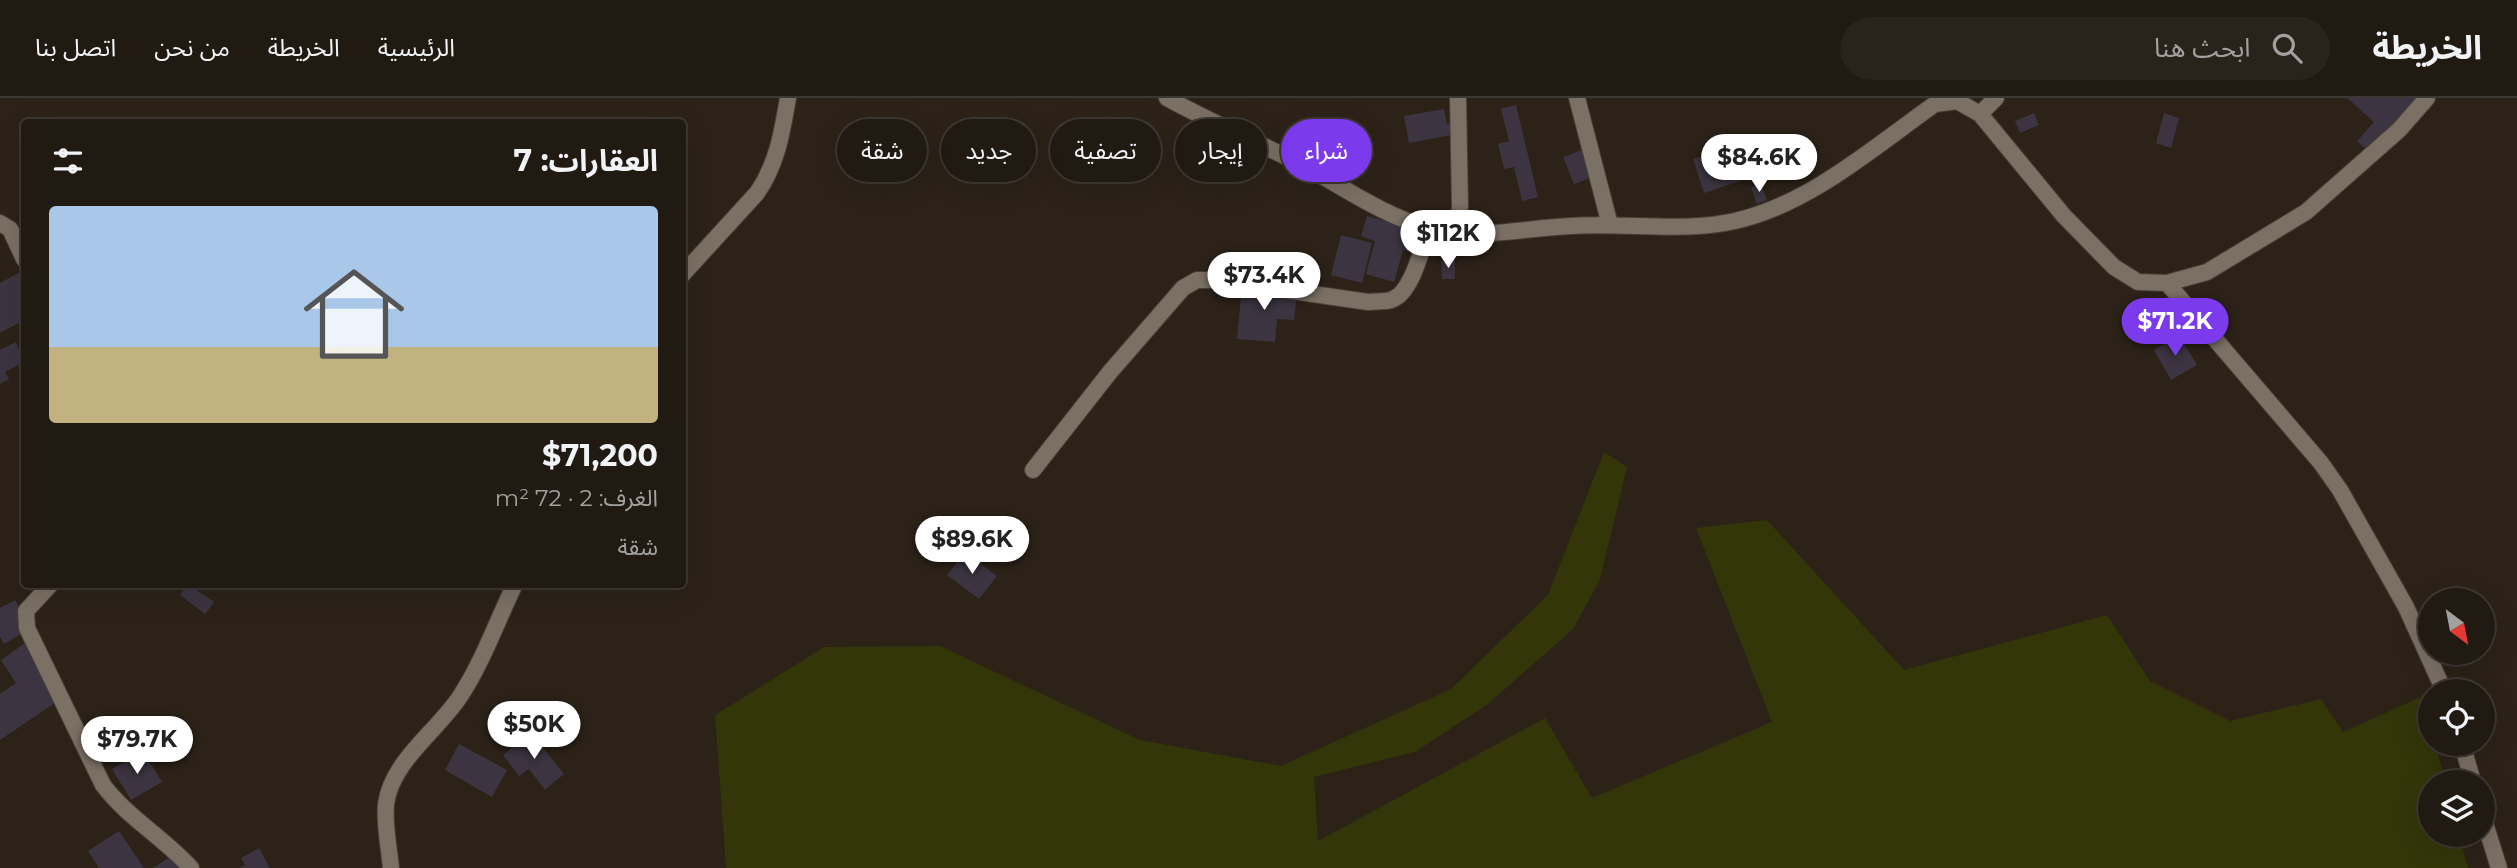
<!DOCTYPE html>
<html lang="ar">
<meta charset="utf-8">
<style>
body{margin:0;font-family:Montserrat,"Noto Sans Arabic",sans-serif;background:#29231b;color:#f1f3f6;direction:rtl;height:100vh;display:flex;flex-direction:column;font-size:26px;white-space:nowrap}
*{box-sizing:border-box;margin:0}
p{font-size:23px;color:#a2a19f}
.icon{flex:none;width:38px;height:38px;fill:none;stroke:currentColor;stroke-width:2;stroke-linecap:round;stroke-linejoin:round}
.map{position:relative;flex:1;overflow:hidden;direction:ltr}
.drawer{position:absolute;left:21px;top:21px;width:665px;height:469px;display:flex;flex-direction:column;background:#211a12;border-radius:7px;box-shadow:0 7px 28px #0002,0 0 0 2px #3e3832;direction:rtl}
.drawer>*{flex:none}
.top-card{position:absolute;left:707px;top:21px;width:665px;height:63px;direction:rtl;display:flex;gap:14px}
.needle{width:46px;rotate:148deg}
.buttons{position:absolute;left:2418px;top:490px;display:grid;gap:14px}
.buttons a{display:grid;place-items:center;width:77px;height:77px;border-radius:50%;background:#211a12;box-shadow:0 7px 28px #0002,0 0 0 2px #3e3832;font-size:35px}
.price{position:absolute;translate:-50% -60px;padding:0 16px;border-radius:24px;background:#fff;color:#222;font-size:23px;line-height:46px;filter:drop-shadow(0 2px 4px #0008)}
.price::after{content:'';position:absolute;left:50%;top:42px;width:21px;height:16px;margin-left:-10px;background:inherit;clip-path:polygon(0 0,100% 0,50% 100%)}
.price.current{background:#7c3aed;color:#fff}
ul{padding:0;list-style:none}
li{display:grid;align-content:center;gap:14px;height:371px;padding:0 28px}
li span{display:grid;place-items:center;height:217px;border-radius:7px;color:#555}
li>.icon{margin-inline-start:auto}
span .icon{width:126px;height:126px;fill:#fffc;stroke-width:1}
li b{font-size:30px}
h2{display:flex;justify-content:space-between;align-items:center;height:84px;padding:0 28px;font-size:30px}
.chip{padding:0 24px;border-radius:32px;background:#211a12;box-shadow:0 7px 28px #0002,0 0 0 2px #3e3832;font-size:24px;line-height:63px}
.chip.current{background:#7c3aed;color:#fff}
header{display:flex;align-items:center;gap:42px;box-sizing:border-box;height:98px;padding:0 35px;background:#211a12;border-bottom:2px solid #3e3832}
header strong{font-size:33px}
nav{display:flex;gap:38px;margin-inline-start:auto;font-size:24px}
.search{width:490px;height:63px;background:#29231b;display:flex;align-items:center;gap:18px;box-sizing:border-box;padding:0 24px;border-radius:38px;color:#a2a19f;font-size:26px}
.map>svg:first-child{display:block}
.green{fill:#323609}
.building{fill:#3c3541}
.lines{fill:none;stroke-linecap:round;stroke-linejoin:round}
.minor-casing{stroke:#473f38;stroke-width:18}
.minor{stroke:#7b7064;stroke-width:16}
</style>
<header>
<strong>الخريطة</strong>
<div class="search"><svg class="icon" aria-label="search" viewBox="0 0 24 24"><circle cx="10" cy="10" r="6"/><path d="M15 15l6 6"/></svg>ابحث هنا</div>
<nav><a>الرئيسية</a><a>الخريطة</a><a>من نحن</a><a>اتصل بنا</a></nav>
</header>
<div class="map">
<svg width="2517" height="770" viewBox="0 0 2517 770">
<rect width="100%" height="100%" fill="#2c2218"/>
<path class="green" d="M1604 354 1627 369 1600 482 1573 531 1488 606 1415 654 1314 679 1318 743 1545 620 1592 700 1772 624 1696 430 1767 422 1904 572 2107 517 2150 583 2230 623 2321 601 2343 634 2423 598 2431 628V646H2435L2446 684H2431V737H2459L2468 770H726L715 617 824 549 940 548 1140 642 1281 668 1451 591 1548 497Z"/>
<path class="building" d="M2347 0H2418L2369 54 2357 43 2374 24Z
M1516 7 1538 99 1522 103 1514 69 1504 71 1498 46 1509 43 1501 11Z
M1444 11 1447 26 1455 25 1457 36 1409 45 1404 18Z
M2034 15 2039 27 2020 35 2015 23Z
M2164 15 2179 20 2171 50 2156 45Z
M1744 45 1755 78 1704 95 1693 61Z
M1590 49 1601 76 1574 86 1563 59Z
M1760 85 1767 102 1757 106 1751 89Z
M1367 118 1422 133 1416 156 1403 152 1394 184 1366 176 1375 143 1361 138Z
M1341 137 1372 145 1362 185 1331 177Z
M1441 163H1455V181H1442Z
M24 172V222L0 235V185Z
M1242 188 1297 193 1294 222 1277 221 1275 244 1237 241Z
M2179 237 2197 267 2171 282 2154 252Z
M16 244 24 264 5 274 9 281 0 286V252Z
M965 454 997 478 979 501 947 477Z
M188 486 214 504 205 516 180 497Z
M15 502 32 530 4 546 0 539V510Z
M28 543 65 598 0 642V596L16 585 1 562Z
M531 635 564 676 545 692 529 671 519 678 503 657Z
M459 646 507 672 492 699 445 672Z
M143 653 162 684 131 702 112 671Z
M119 733 144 770H99L88 753Z
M259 750 270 770H239L245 767 241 760Z
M174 756 183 770H153Z"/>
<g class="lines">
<defs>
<path id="minor" d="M1167 0C1210 24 1256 43 1300 66 1342 88 1382 117 1428 130 1474 143 1524 130 1570 128 1625 124 1681 135 1735 123 1810 106 1874 49 1935 6L1957 3 1980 16 2064 118 2114 169 2138 184 2167 185 2207 174 2306 114 2399 32 2427 0
M1577 0 1610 127
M1980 16 1996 0
M0 125 10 131 24 161
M1457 135 1460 109 1458 0
M682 177 757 95C777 66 782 35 788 0
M2167 185 2321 365 2340 392 2406 509 2444 593
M1033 372 1110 274 1183 190 1197 182H1215L1368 204C1375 203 1384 204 1391 202 1412 196 1422 149 1429 130
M51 486 26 513 27 530 103 687C128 720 164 740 191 770
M2462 646 2473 684
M2483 719 2499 770
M391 770C389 749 384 727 386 706 392 662 438 633 461 597 483 563 497 523 515 486"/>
</defs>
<use href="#minor" class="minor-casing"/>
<use href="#minor" class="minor"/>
</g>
</svg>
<div class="buttons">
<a><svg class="needle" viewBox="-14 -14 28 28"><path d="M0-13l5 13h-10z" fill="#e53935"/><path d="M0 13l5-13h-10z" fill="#a2a19f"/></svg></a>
<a><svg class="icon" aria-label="locate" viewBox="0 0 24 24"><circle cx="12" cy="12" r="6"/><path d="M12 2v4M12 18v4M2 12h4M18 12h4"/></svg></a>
<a><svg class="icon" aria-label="layers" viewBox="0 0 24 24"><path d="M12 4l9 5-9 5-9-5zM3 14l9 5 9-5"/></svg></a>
</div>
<b class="price" style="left:1759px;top:96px">$84.6K</b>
<b class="price" style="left:1448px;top:172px">$112K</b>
<b class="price" style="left:1264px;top:214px">$73.4K</b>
<b class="price current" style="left:2175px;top:260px">$71.2K</b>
<b class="price" style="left:972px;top:478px">$89.6K</b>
<b class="price" style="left:534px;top:663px">$50K</b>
<b class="price" style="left:137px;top:678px">$79.7K</b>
<div class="top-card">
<a class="chip current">شراء</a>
<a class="chip">إيجار</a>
<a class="chip">تصفية</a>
<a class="chip">جديد</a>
<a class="chip">شقة</a>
</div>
<section class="drawer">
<h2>العقارات: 7<svg class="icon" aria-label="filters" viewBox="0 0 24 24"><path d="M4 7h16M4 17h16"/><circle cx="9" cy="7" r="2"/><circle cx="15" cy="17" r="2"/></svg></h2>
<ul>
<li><span style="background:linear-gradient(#a9c7e8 65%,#c2b280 0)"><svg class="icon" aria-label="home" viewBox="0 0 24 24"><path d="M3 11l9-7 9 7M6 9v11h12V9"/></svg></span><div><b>$71,200</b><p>الغرف: 2 · 72 m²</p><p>شقة</p></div></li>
</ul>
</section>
</div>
